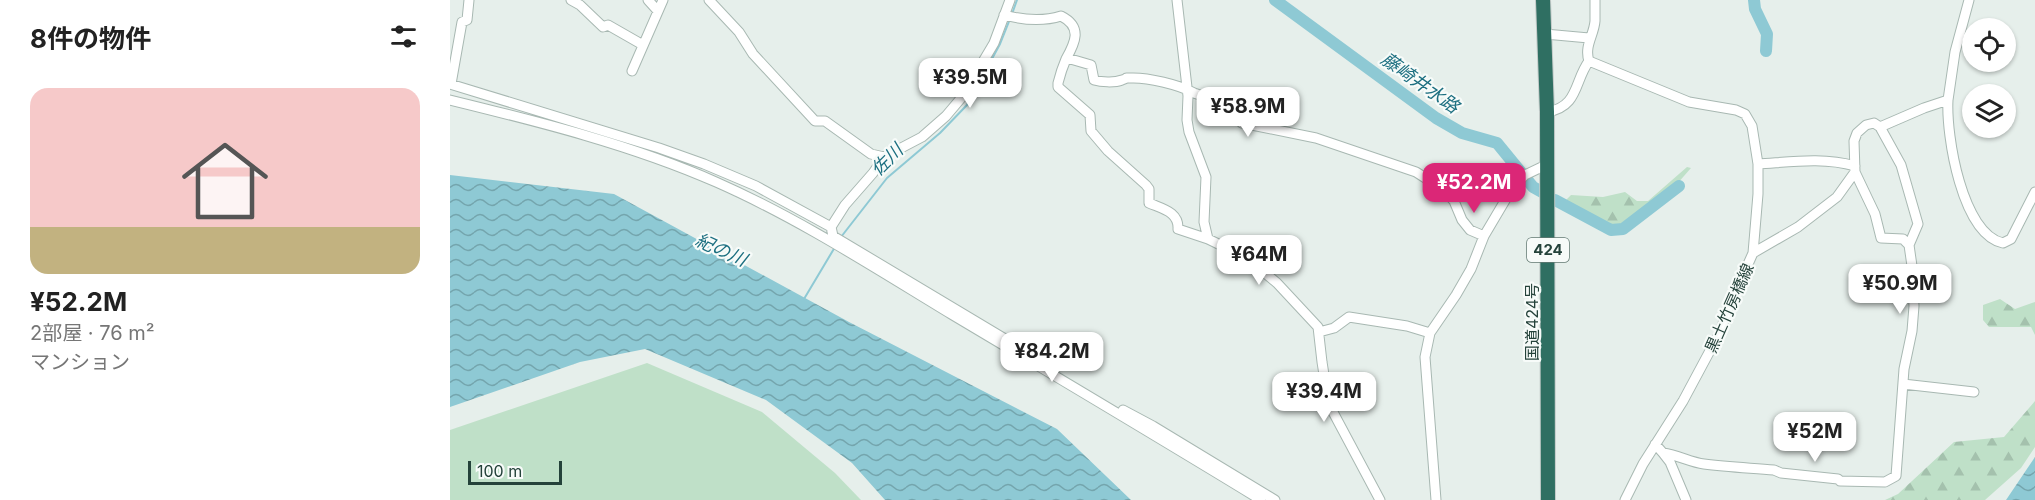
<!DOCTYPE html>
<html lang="ja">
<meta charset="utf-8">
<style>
body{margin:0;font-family:Inter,"Noto Sans JP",sans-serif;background:#f6f6f6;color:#222;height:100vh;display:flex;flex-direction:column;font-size:22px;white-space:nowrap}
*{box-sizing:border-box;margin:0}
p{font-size:20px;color:#767676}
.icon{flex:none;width:33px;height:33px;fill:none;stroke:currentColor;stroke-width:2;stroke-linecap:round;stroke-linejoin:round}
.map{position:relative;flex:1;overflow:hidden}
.panel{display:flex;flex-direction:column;background:#fff;width:450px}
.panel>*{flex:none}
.buttons{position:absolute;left:1512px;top:18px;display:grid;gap:12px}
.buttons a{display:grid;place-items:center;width:54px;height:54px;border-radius:50%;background:#fff;box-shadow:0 2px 4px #0004;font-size:30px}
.scale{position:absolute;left:18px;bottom:15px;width:94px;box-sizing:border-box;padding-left:6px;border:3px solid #24423a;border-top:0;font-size:16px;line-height:21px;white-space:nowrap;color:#24423a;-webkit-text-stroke:4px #f7fbf9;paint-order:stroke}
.price{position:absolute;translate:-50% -51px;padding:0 14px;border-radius:12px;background:#fff;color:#222;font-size:20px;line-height:39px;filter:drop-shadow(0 2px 3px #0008)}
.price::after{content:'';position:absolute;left:50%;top:36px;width:18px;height:14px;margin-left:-9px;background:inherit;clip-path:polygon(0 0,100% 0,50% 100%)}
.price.active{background:#db2777;color:#fff}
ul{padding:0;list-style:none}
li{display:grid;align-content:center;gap:12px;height:318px;padding:0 30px}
li span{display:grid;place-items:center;height:186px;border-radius:18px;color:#555}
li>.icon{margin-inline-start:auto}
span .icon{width:108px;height:108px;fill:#fffc;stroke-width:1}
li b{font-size:26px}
h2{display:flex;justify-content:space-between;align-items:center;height:72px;padding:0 30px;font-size:26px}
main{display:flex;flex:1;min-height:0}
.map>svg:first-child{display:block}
.green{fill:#bfe0c8}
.forest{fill:url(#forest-firs)}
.water{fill:url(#water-waves)}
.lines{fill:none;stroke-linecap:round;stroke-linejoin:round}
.stream{stroke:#8ec9d4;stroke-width:2}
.river{stroke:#8ec9d4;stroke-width:12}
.minor-casing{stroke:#a8b8b2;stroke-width:11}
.highway-casing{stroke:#c2cac8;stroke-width:16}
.minor{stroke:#fff;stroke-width:9}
.highway{stroke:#2f6f62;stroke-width:14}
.labels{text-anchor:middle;stroke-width:4.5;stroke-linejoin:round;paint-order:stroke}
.shield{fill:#f7fbf9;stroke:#637a73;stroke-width:1.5}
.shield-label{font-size:15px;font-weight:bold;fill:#24423a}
.street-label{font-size:16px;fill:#24423a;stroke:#f7fbf9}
.water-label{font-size:18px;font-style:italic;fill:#1c6f80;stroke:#f7fbf9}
</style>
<main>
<section class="panel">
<h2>8件の物件<svg class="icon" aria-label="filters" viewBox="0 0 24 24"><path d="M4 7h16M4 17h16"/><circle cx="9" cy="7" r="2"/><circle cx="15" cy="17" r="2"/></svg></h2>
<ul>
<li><span style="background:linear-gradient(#f6c9c9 75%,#c2b280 0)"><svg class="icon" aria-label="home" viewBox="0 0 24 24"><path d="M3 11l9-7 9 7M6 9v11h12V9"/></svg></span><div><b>¥52.2M</b><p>2部屋 · 76 m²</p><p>マンション</p></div></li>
</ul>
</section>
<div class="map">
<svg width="1585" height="500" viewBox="0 0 1585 500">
<defs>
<pattern id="forest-firs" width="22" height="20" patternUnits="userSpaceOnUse" patternTransform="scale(1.5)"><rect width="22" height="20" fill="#bfe0c8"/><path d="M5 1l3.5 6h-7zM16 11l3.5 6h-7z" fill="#a4c1ad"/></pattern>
<pattern id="water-waves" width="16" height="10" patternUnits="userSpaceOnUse" patternTransform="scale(1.5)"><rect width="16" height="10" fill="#8ec9d4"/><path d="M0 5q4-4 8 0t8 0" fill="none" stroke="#74a5ad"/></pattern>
</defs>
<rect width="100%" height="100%" fill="#e6efeb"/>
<path class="green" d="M197 363 312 412 385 473 411 500H0V430Z"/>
<path class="forest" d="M1237 167 1241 168 1227 184 1174 224 1163 226 1157 225 1114 202 1121 195 1153 197 1175 192 1187 201H1198Z
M1550 299 1565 309 1585 302V335L1581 327H1539L1533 320V305Z
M1585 401V447L1571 468 1535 500H1435L1448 494 1504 442 1554 437Z"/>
<path class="water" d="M0 175 164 194 399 322 607 429 681 500H435L402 463 316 400 195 349 130 362 0 407Z
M1585 457V500H1556Z"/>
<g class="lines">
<path class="stream" d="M562 14 567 0
M391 237 437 178 490 133 517 105 550 44 560 19
M354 299 385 247"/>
<path class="river" d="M825 0 986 118 1012 133 1047 143 1083 187 1092 192
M1304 0 1305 9 1317 34 1316 51
M1105 200 1161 230 1173 229 1229 186"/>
<defs>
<path id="minor" d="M121 0 130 5 153 27 158 25 193 45
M198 0 207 10
M259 0 289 32 303 54 365 121H375L421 154 434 157
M560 0 544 43 512 97 496 116 472 137 434 157 423 173 395 205 381 227 383 236 587 358
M727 0 738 96 737 120 739 132 756 177 754 222 758 239
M554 15C573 20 592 22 611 16 633 27 625 43 616 59 613 66 610 75 608 83V87L640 115 641 131 658 151 696 185 699 189V203C713 209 729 212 728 229L758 239 797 258 827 283 868 327 872 362 877 394 883 412 930 500
M1095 34 1139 38
M617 58 641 65 644 80C651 82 664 83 672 80 679 78 673 78 680 78 697 77 730 85 744 93L793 110 792 123 866 138 966 172 994 190 1004 201 1012 220 1020 230 1034 236
M1139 61 1239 102 1286 110 1295 114 1302 126 1308 164V194L1303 253
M182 71 213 0
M0 84 209 148 254 164 306 186 381 227
M1 84 12 22 17 20 19 0
M0 100C90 122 182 145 266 182 348 218 425 268 501 314 605 376 708 437 811 500
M1498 100C1496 136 1512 234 1553 243L1561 239 1585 192
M1097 112C1129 107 1124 81 1139 61 1134 46 1144 35 1145 21 1145 14 1145 7 1145 0
M1308 164C1341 162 1373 157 1405 166
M1405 172 1425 214 1431 238 1453 239 1459 245
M869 332 884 328 899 317 957 326 980 333
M1453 384 1524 392
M673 410 703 426 825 500
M1205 444 1213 453C1228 455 1240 462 1254 464 1277 467 1301 468 1324 470L1331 473 1388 479 1390 481 1435 482 1446 476 1454 369 1462 331 1464 306 1462 266 1459 245 1468 224 1451 165 1430 127
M1213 453 1220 462 1236 500
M986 500 975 357 980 333 1006 295 1021 269 1034 236 1063 187 1075 175 1098 164
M1175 500 1193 464 1233 401 1270 332 1278 309 1303 253 1348 227 1387 197 1405 172 1404 141 1407 133 1416 125 1424 123 1430 127 1474 108 1498 100 1505 52 1519 0"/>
<path id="highway" d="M1093 0 1097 112 1098 500"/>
</defs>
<use href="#minor" class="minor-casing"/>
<use href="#highway" class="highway-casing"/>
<use href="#minor" class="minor"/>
<use href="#highway" class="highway"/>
</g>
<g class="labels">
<rect class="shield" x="1077" y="238" width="42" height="24" rx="4.5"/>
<g class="shield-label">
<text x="1098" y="255">424</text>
</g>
<g class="street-label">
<text transform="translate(1279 308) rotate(-66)" y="6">黒土竹房橋線</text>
<text transform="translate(1082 322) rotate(-90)" y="6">国道424号</text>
</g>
<g class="water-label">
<text transform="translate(970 83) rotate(35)" y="6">藤崎井水路</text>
<text transform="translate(437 160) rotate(-45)" y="6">佐川</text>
<text transform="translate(271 250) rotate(24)" y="6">紀の川</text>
</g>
</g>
</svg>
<div class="buttons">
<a><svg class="icon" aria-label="locate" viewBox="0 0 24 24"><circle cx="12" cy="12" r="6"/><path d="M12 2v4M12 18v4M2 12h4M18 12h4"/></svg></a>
<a><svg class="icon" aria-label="layers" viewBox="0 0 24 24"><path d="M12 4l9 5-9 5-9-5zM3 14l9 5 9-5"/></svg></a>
</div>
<div class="scale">100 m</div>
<b class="price" style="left:520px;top:109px">¥39.5M</b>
<b class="price" style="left:798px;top:138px">¥58.9M</b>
<b class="price active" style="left:1024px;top:214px">¥52.2M</b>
<b class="price" style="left:809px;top:286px">¥64M</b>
<b class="price" style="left:1450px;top:315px">¥50.9M</b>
<b class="price" style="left:602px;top:383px">¥84.2M</b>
<b class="price" style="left:874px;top:423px">¥39.4M</b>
<b class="price" style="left:1365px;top:463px">¥52M</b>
</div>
</main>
